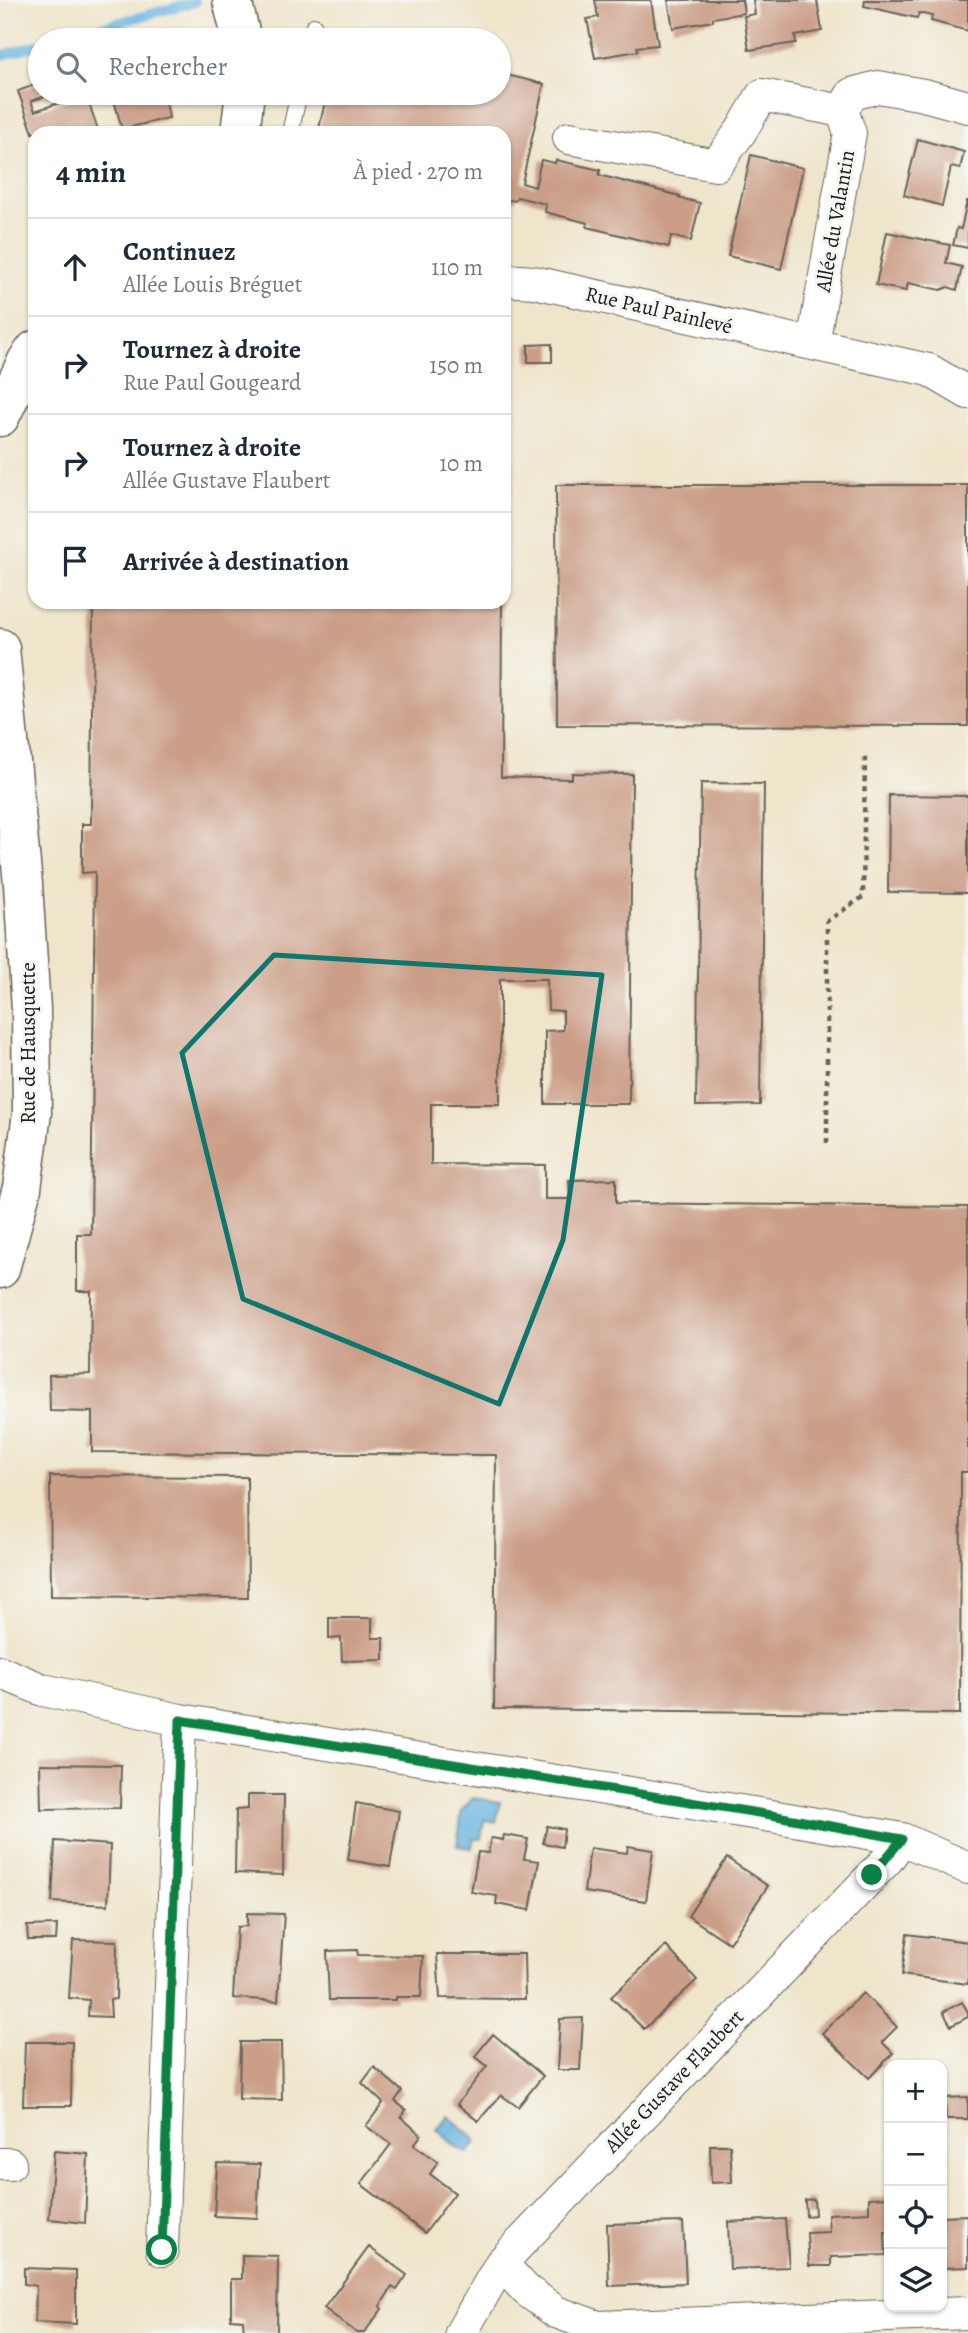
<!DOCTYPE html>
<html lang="fr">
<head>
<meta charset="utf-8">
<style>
	body { margin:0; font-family:Alegreya,serif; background:#f6f6f7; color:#1f2937 }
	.controls { position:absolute; right:21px; bottom:21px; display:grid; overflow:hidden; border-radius:14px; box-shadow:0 2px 5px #0004 }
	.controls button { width:63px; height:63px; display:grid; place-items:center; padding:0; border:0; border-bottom:2px solid #e0e1e3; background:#fff; color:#1f2937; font:35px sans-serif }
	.stop { position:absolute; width:21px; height:21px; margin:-16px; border:5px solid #0b8043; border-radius:50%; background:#fff }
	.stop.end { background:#0b8043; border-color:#fff; box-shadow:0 2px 7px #0008 }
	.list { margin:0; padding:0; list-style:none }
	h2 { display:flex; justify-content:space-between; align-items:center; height:91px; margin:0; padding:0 28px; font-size:30px }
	h2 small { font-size:23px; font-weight:400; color:#747a83 }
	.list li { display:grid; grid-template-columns:46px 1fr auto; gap:21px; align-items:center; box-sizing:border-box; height:98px; padding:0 28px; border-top:2px solid #e0e1e3 }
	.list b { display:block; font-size:26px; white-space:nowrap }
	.list p { margin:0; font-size:23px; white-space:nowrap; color:#747a83 }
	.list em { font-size:23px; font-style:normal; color:#747a83 }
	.icon { flex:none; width:38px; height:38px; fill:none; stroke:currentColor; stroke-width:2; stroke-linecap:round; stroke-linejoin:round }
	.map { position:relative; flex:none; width:968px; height:2333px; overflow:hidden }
	.search { position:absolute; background:#fff; box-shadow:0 2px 5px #0004; left:28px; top:28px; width:483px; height:77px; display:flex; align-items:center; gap:18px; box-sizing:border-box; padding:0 24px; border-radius:38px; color:#747a83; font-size:26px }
	.panel { position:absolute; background:#fff; box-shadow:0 2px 5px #0004; left:28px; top:126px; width:483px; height:483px; border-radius:21px }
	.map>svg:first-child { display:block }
	.water { fill:#67b3e0; stroke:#42687e; stroke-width:2 }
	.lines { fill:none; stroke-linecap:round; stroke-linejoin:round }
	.stream { stroke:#67b3e0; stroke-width:10 }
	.building { fill:#cb9e87 }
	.service-casing { stroke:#666259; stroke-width:18 }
	.minor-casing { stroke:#666259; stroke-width:34 }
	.tertiary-casing { stroke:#666259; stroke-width:41 }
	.path { stroke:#666259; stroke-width:4.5; stroke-dasharray:5 5; stroke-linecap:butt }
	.service { stroke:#fff; stroke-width:16 }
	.minor { stroke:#fff; stroke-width:32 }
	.tertiary { stroke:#fff; stroke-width:38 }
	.route { stroke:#0b8043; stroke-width:9 }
	.marked { fill:none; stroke:#0f766e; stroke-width:5; stroke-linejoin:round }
	.labels { text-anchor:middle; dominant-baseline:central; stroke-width:6; stroke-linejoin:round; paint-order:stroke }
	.street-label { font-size:21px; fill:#1c1c1c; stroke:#f6f6f2 }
</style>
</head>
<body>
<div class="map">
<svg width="968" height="2333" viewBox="0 0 968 2333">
	<rect width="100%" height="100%" fill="#f6f6f2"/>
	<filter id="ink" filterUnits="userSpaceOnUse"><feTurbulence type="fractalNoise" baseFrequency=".0143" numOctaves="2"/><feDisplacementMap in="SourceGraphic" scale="14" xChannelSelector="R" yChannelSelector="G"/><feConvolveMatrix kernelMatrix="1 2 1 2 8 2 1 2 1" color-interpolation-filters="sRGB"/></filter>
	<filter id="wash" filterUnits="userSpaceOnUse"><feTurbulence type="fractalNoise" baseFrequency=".00686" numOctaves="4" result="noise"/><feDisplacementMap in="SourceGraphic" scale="28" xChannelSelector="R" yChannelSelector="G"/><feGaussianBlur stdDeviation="1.57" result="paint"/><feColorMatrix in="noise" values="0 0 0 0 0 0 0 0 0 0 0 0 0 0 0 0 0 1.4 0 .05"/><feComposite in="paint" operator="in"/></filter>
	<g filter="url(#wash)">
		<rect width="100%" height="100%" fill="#efe5cb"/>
		<path class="water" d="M473 1798 500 1802 496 1822 484 1820 481 1839H473L472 1848 457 1846 462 1810Z
			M448 2116 470 2134 476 2141 468 2153 455 2146 437 2129Z"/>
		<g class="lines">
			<path class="stream" d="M53 40 195 2
				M0 56 40 44"/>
		</g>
		<g id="blocks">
			<path class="building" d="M595 0H651L658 45 637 47 638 51 595 58 587 19 598 17Z
				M668 0H742L744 13 713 18V21L673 28Z
				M753 0H817L822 31 795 36 796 43 749 50 744 16 755 14Z
				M865 0H968V31L931 21 932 16 919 13 917 18 864 6Z
				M499 73 544 84 522 183 535 187 541 160 555 163 556 160 600 170 599 175 680 196 679 198 700 203 691 241 671 236 669 247 587 227 588 223 545 212 546 204 517 197 515 201 504 199V133H318L327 93H499Z
				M40 83V93H56L31 101 35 111 86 94 99 133H33L18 91Z
				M112 93H164L169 118 122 129Z
				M918 139 964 152 960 169 951 167 942 206 904 195Z
				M751 155 803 168 781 269 728 256Z
				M967 201H968V248L953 245 957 228 961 229Z
				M887 232 950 245 946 263 962 267 957 290 948 287 941 290 908 283 906 291 876 285Z
				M552 344V362H528V345Z
				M556 485H968V726L557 725Z
				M93 602H502L501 777 572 779V773L632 774 629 1104H545V1031L563 1030V1011L548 1010 547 979H500V1104H431V1164L545 1165V1199H570L569 1180 616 1179V1203L968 1207V1472H961L960 1714 494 1709 496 1455 92 1452V1412L50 1411 49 1375 90 1374 91 1291H77V1234H91L95 872 82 873V824H91Z
				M701 783 764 784 760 1105 696 1106Z
				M889 795 968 796V893L888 892Z
				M50 1476 247 1477 248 1598 51 1596Z
				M329 1618H372V1638H384V1660L342 1661 341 1638 329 1639Z
				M40 1764 121 1765 120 1808 41 1809Z
				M248 1795H284L283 1875 235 1873 236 1810 248 1809Z
				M356 1803 399 1811 390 1867 348 1860Z
				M547 1826 564 1829 562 1847 543 1843Z
				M504 1835 528 1839 524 1859 539 1861 530 1910 496 1904 497 1896 471 1892 478 1852 488 1853 491 1838 503 1840Z
				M55 1841 110 1845 108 1905 52 1902Z
				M628 1846 653 1850 646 1901 584 1892 590 1848 627 1853Z
				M727 1858 768 1886 729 1943 688 1916Z
				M247 1913 284 1914 278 2001 233 1998 237 1927 247 1926Z
				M57 1925 56 1940H28L27 1926Z
				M907 1934 968 1942V1984L902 1975Z
				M73 1940 117 1941 116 1999 110 2000 111 2017 88 2016 89 2000 69 1998Z
				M666 1946 697 1980 644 2029 611 1997Z
				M357 1950 358 1955 423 1956 421 1997H396V2000H329L327 1951Z
				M437 1954H524L525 1999 440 1998Z
				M863 1993 897 2027 882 2042 893 2053 869 2078 822 2033Z
				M962 2002 968 2012V2017L951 2026 943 2012Z
				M583 2018 580 2070H557L560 2019Z
				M493 2034 543 2076 518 2107 501 2095 478 2121 457 2104 487 2066 475 2056Z
				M25 2042H72L71 2106H23Z
				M240 2042H281L282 2100 239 2099Z
				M374 2067 402 2091 395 2101 406 2110 401 2117 421 2135 414 2145 438 2162 430 2174 455 2193 425 2233 361 2184 391 2144 366 2126 383 2103 362 2083Z
				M968 2097V2119H946L945 2098Z
				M710 2145H730L732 2182 711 2183Z
				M54 2151 88 2154 85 2223 49 2219Z
				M217 2163 260 2164 257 2218 214 2216Z
				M889 2197V2232H885L886 2255 831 2257V2266H809L807 2233 829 2232 828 2214 869 2212V2198Z
				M814 2199 815 2215 806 2216 805 2200Z
				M968 2215V2267L942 2268V2216Z
				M785 2219 789 2267 730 2269 728 2222Z
				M683 2222 686 2283 609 2286 607 2224Z
				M369 2247 407 2275 397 2290 392 2287 380 2306 382 2309 364 2333H357L324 2308Z
				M242 2255 278 2256 277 2333H244L243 2320 231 2319V2279H242Z
				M24 2268 76 2270V2324L35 2322 36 2286 24 2284Z"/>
		</g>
	</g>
	<g filter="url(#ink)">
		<use href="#blocks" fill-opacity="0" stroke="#666259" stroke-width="2"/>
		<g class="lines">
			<defs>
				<path id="service" d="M311 40 314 26
					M290 133 299 93"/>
				<path id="minor" d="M569 138 716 165 741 131 762 95 842 111
					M504 280 534 282 929 370 968 393
					M813 344 850 133 842 111 852 94 878 87 924 95 968 107
					M0 1672 43 1690 180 1720 771 1816 902 1839 968 1868
					M0 2164H10
					M162 2250 180 1720
					M501 2263 526 2290 556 2312 598 2327 968 2313
					M461 2333 501 2263 887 1860 902 1839"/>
				<path id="tertiary" d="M232 0 242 40
					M240 133 245 93
					M0 417 27 361 35 350
					M0 648 23 884 31 1009 32 1113 22 1188 0 1269"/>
			</defs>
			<use href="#service" class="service-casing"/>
			<use href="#minor" class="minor-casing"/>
			<use href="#tertiary" class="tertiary-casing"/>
			<path class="path" d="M827 1143V921L863 897 865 756"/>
			<use href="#service" class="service"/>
			<use href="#minor" class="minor"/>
			<use href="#tertiary" class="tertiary"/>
		</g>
	</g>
	<g class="lines" filter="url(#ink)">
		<path class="route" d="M162 2250 180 1720 771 1815 902 1839 872 1875"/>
	</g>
	<path class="marked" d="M274 955 602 975 563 1240 499 1404 243 1299 182 1053Z"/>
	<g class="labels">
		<g class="street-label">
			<text transform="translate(835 221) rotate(-80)">Allée du Valantin</text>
			<text transform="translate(659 310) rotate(13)">Rue Paul Painlevé</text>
			<text transform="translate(28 1043) rotate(-90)">Rue de Hausquette</text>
			<text transform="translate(674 2081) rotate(-46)">Allée Gustave Flaubert</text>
		</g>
	</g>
</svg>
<div class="controls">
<button>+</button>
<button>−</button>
<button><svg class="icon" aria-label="locate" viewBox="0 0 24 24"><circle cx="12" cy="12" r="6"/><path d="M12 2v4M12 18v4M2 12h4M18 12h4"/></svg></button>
<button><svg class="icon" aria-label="layers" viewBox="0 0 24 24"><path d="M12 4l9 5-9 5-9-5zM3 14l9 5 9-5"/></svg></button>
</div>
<div class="stop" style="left:162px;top:2250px"></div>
<div class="stop end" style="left:872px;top:1875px"></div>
<div class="search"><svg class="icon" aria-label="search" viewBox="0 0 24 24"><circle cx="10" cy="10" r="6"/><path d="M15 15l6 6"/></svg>Rechercher</div>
<section class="panel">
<h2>4 min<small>À pied · 270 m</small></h2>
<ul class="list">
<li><svg class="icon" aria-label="ahead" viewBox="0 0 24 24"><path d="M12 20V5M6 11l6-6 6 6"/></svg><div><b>Continuez</b><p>Allée Louis Bréguet</p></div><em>110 m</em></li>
<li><svg class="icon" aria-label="right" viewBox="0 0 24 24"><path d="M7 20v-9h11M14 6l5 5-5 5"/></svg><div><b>Tournez à droite</b><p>Rue Paul Gougeard</p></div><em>150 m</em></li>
<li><svg class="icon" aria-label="right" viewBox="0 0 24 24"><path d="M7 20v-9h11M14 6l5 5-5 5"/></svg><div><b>Tournez à droite</b><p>Allée Gustave Flaubert</p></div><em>10 m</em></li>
<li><svg class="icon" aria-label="arrive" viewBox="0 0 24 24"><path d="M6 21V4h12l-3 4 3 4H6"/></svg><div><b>Arrivée à destination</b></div></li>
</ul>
</section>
</div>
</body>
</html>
